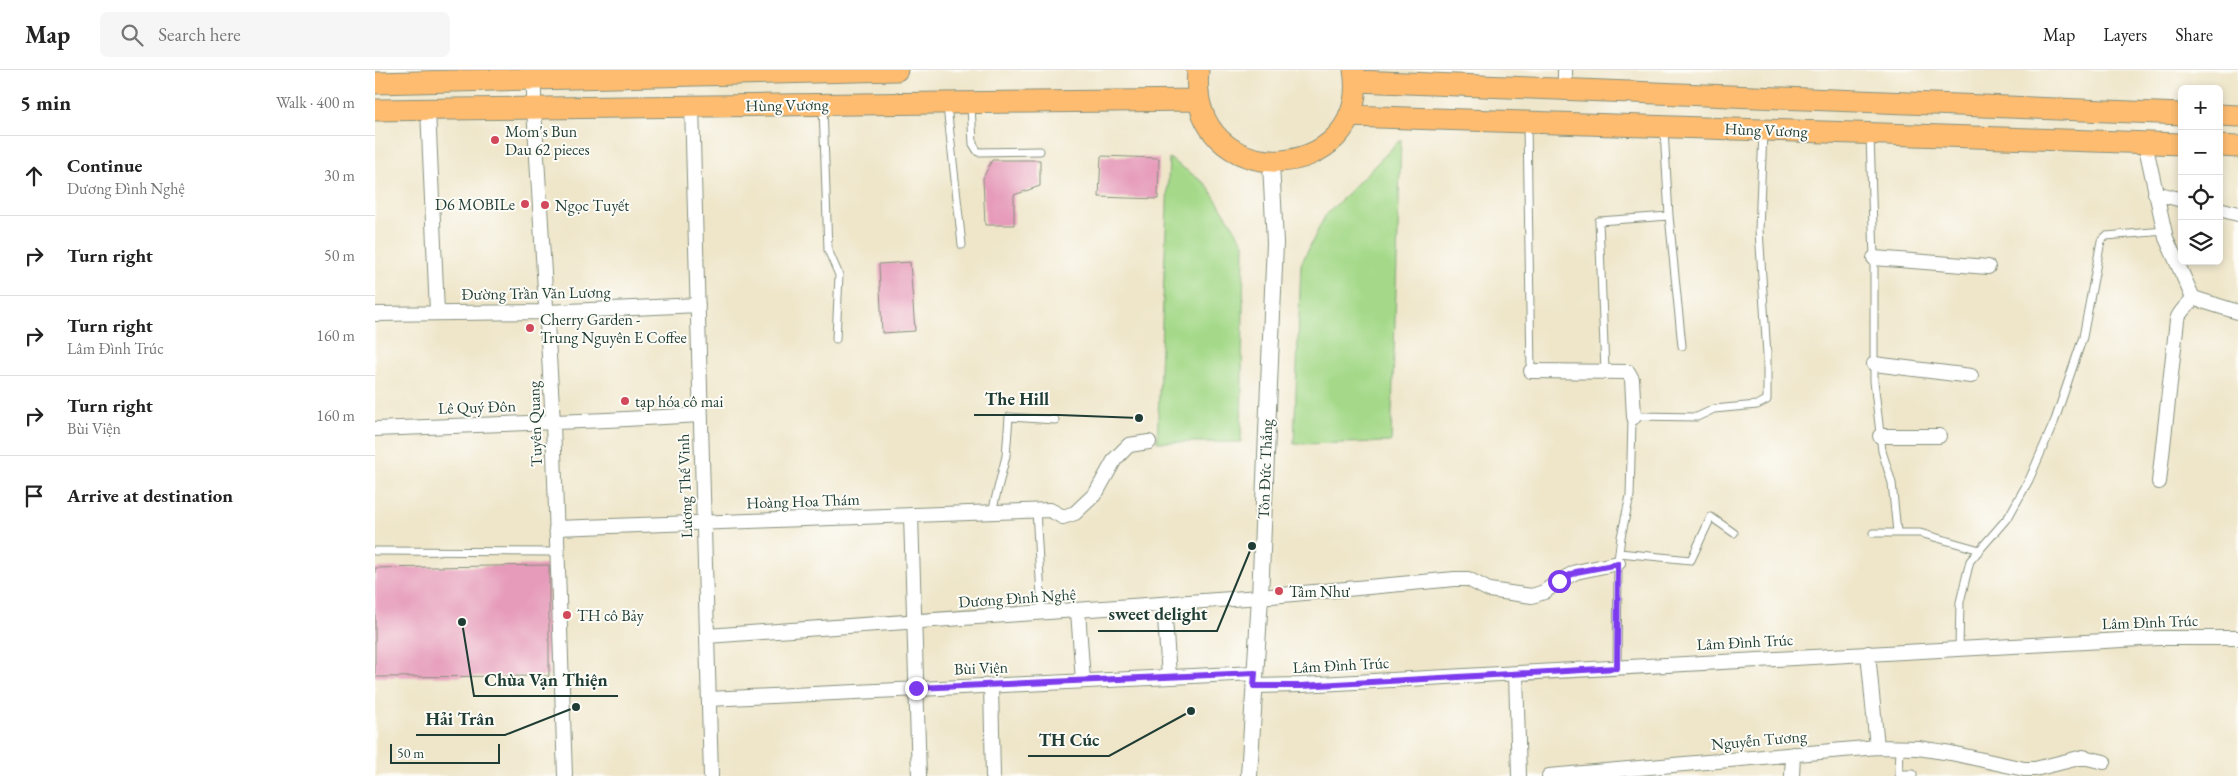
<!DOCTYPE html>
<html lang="en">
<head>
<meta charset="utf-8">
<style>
	body { margin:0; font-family:"EB Garamond",serif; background:#f6f6f6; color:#222 }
	.controls { position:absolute; right:15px; top:15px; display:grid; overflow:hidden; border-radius:8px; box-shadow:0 2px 8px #0003 }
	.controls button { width:45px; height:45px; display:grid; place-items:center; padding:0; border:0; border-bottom:1px solid #e0e0e0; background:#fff; color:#222; font:25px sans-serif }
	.scale { position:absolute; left:15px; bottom:12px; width:110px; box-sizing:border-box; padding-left:5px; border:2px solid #1f3d34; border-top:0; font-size:14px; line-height:18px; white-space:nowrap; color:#1f3d34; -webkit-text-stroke:4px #fdfcf7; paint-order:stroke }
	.stop { position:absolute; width:15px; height:15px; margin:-11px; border:4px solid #7c3aed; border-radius:50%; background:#fff }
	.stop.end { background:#7c3aed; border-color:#fff; box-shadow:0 1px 5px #0008 }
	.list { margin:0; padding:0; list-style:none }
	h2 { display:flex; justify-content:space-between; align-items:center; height:65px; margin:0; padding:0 20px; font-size:21px }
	h2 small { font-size:16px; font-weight:400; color:#767676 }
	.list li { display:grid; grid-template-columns:32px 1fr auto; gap:15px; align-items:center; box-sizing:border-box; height:80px; padding:0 20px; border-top:1px solid #e0e0e0 }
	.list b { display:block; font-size:19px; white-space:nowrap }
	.list p { margin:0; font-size:16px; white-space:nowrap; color:#767676 }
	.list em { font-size:16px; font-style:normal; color:#767676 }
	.icon { flex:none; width:28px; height:28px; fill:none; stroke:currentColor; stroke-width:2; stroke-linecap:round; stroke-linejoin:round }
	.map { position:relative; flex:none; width:1863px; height:706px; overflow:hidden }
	header { display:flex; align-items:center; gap:30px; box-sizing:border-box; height:70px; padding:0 25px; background:#fff; border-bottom:1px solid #e0e0e0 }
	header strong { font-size:24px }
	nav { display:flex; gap:28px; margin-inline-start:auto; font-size:18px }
	.search { width:350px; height:45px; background:#f6f6f6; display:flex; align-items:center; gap:12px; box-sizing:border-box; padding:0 18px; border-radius:8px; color:#767676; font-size:19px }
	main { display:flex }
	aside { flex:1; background:#fff }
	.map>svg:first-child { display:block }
	.green { fill:#a5d989; stroke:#628b5e }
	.building { fill:#e69bba }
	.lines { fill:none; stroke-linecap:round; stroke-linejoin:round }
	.service-casing { stroke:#87927f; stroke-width:9 }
	.minor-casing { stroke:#87927f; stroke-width:16 }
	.tertiary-casing { stroke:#87927f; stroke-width:18 }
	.primary-casing { stroke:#87927f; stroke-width:23 }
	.service { stroke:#fff; stroke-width:7 }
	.minor { stroke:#fff; stroke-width:14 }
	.tertiary { stroke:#fff; stroke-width:16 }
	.primary { stroke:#fdbc70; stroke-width:21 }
	.route { stroke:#7c3aed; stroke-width:6 }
	.poi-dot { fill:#d1495b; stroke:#fdfcf7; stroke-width:2 }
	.labels { text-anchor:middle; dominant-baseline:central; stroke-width:4; stroke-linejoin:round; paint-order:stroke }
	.street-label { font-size:16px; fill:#1f3d34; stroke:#fdfcf7 }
	.poi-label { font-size:16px; fill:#1f3d34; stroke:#fdfcf7; text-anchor:start }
	.leader { fill:none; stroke:#1f3d34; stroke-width:2 }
	.callout-dot { fill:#1f3d34; stroke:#fdfcf7; stroke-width:2 }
	.callout-label { font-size:18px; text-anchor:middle; font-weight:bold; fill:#1f3d34; stroke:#fdfcf7; stroke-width:4; stroke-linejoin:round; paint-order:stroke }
</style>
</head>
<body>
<header>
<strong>Map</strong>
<div class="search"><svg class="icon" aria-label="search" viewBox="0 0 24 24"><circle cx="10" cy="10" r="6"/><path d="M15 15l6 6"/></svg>Search here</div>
<nav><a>Map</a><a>Layers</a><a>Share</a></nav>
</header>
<main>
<aside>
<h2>5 min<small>Walk · 400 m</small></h2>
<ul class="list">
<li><svg class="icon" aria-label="ahead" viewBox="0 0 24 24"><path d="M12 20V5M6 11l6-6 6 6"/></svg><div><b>Continue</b><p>Dương Đình Nghệ</p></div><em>30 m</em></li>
<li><svg class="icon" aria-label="right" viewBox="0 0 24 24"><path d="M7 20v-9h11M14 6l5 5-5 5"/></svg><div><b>Turn right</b></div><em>50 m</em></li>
<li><svg class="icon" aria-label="right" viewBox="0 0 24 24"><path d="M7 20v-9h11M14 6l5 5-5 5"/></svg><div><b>Turn right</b><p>Lâm Đình Trúc</p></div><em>160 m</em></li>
<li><svg class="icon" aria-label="right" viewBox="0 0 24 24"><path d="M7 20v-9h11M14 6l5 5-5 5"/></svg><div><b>Turn right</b><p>Bùi Viện</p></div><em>160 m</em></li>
<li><svg class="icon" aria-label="arrive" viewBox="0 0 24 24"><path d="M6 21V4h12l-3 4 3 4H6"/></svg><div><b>Arrive at destination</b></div></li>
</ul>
</aside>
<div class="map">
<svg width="1863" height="706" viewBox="0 0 1863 706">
	<rect width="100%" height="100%" fill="#fdfcf7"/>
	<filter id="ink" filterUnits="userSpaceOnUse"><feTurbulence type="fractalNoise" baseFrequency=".02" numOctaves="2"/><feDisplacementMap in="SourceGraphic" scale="10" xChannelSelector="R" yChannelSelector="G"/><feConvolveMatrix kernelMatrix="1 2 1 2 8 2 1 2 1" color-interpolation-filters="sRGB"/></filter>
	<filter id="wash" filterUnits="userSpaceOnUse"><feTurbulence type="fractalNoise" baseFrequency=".0096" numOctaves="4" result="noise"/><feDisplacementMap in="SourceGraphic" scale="20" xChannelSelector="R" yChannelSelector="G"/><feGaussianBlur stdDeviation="1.12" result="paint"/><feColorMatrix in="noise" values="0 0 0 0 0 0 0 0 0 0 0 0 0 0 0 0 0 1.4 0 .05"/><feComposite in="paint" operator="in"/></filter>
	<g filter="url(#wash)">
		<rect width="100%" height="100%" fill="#efe6ca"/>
		<path class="green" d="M1026 69 1016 372 919 374 926 194 950 146Z
			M794 88 831 114 869 173 866 372H782Z"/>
		<g id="blocks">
			<path class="building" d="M726 86 784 88 783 129 724 127Z
				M617 90H665V116L639 125V155H610L608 108Z
				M535 192 540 261 507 263 504 194Z
				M174 495V606L0 607V498Z"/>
		</g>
	</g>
	<g filter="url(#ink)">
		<use href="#blocks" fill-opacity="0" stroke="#87927f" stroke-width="1"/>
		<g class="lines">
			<defs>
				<path id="service" d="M572 36 587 175
					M596 36 598 74 603 82 665 81
					M448 37 453 180 464 205 461 269
					M1152 55 1156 301
					M1495 66 1499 188V311L1507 381 1517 413 1522 462
					M1294 146 1307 276
					M1230 301 1224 151 1294 146 1289 60
					M661 440 667 543
					M617 442 631 386 634 347 680 350
					M1498 463H1545L1605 480
					M0 481 182 482
					M1244 483 1316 490 1336 447 1359 463
					M1584 578 1585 532 1595 491 1634 446 1654 410 1680 350 1708 267 1726 171 1731 166 1789 161
					M1242 598 1243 490 1246 467 1255 426 1257 350 1263 346 1322 347 1339 339 1382 335 1392 330V285L1384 160 1388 62
					M1525 678 1524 704H1538V706"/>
				<path id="minor" d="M159 3V38L178 352 190 706
					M1190 19V0
					M317 36 336 706
					M53 39 62 242
					M1770 73 1791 168 1818 228C1813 236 1804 241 1802 250L1784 412
					M1780 123 1807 130
					M1844 139 1863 144
					M1499 188 1613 197
					M1818 228 1863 242
					M0 244 172 242 323 235
					M1499 294 1596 306
					M1156 301 1253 302 1257 309 1259 347
					M0 359 232 350 326 345
					M1505 366H1564
					M536 445 544 706
					M181 458 675 440 688 447 700 443 721 423 740 389 754 375 774 372
					M789 534 794 606
					M703 541 708 611
					M332 566 885 527 1080 509H1093L1114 520 1157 526 1169 522 1184 511 1201 502 1243 493
					M1141 604 1144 706
					M616 616 618 706
					M879 616 926 615 1784 568H1863
					M334 629 880 603
					M1502 677 1543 678 1576 683 1649 699H1660L1708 687 1729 692
					M1174 706 1502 677 1493 583
					M1417 706 1418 684"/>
				<path id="tertiary" d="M874 706 885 527 900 173 896 93"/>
				<path id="primary" d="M823 0C811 127 998 116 979 0
					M981 11 1807 44
					M0 13 522 0
					M0 40 823 30
					M1844 45 1863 46
					M974 46 1807 74
					M1844 76 1863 77"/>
			</defs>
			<use href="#service" class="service-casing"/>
			<use href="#minor" class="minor-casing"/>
			<use href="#tertiary" class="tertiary-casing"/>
			<use href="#primary" class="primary-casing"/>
			<use href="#service" class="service"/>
			<use href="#minor" class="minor"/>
			<use href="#tertiary" class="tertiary"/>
			<use href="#primary" class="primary"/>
		</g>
	</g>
	<g class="lines" filter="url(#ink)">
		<path class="route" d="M541 618 880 603 879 616H926L1242 598 1243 494 1201 502 1184 511"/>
	</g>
	<g class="poi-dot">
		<circle cx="120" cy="70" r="5"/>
		<circle cx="150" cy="134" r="5"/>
		<circle cx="170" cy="135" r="5"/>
		<circle cx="155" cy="258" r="5"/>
		<circle cx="250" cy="331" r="5"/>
		<circle cx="904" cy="521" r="5"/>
		<circle cx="192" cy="545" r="5"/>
	</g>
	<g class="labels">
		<g class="street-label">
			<text transform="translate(412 35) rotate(-1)">Hùng Vương</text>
			<text transform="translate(1391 60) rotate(2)">Hùng Vương</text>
			<text transform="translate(161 223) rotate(-1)">Đường Trần Văn Lương</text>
			<text transform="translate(102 337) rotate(-2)">Lê Quý Đôn</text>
			<text transform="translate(160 354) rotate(-92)">Tuyên Quang</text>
			<text transform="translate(890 399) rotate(-88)">Tôn Đức Thắng</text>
			<text transform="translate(310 416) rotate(-92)">Lương Thế Vinh</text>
			<text transform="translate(428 431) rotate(-2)">Hoàng Hoa Thám</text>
			<text transform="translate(642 528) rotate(-4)">Dương Đình Nghệ</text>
			<text transform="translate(1775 552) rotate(-2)">Lâm Đình Trúc</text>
			<text transform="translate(1370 572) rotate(-3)">Lâm Đình Trúc</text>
			<text transform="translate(966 595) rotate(-3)">Lâm Đình Trúc</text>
			<text transform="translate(606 598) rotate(-2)">Bùi Viện</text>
			<text transform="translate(1384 670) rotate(-5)">Nguyễn Tương</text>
		</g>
		<g class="poi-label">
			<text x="130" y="61">Mom's Bun<tspan x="130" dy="18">Dau 62 pieces</tspan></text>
			<text x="140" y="134" text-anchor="end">D6 MOBILe</text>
			<text x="180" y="135">Ngọc Tuyết</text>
			<text x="165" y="249">Cherry Garden -<tspan x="165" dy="18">Trung Nguyên E Coffee</tspan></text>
			<text x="260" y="331">tạp hóa cô mai</text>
			<text x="914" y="521">Tâm Như</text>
			<text x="202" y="545">TH cô Bảy</text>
		</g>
	</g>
	<path class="leader" d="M764 348L684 345H599M877 476L842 561H723M87 552L99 626H243M201 637L130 665H41M816 641L734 686H653"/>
	<g class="callout-dot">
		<circle cx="764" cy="348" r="5"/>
		<circle cx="877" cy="476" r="5"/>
		<circle cx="87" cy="552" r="5"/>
		<circle cx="201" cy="637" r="5"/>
		<circle cx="816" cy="641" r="5"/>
	</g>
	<g class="callout-label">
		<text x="642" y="335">The Hill</text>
		<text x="783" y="550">sweet delight</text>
		<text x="171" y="616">Chùa Vạn Thiện</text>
		<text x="85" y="655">Hải Trân</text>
		<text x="694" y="676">TH Cúc</text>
	</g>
</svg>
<div class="controls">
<button>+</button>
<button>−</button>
<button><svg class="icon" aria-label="locate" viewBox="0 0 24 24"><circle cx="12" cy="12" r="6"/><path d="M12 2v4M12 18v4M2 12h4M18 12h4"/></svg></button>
<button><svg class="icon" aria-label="layers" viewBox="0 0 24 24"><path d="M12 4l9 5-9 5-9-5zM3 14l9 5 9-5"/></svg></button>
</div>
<div class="scale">50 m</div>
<div class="stop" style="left:1184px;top:511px"></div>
<div class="stop end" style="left:541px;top:618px"></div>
</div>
</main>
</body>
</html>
